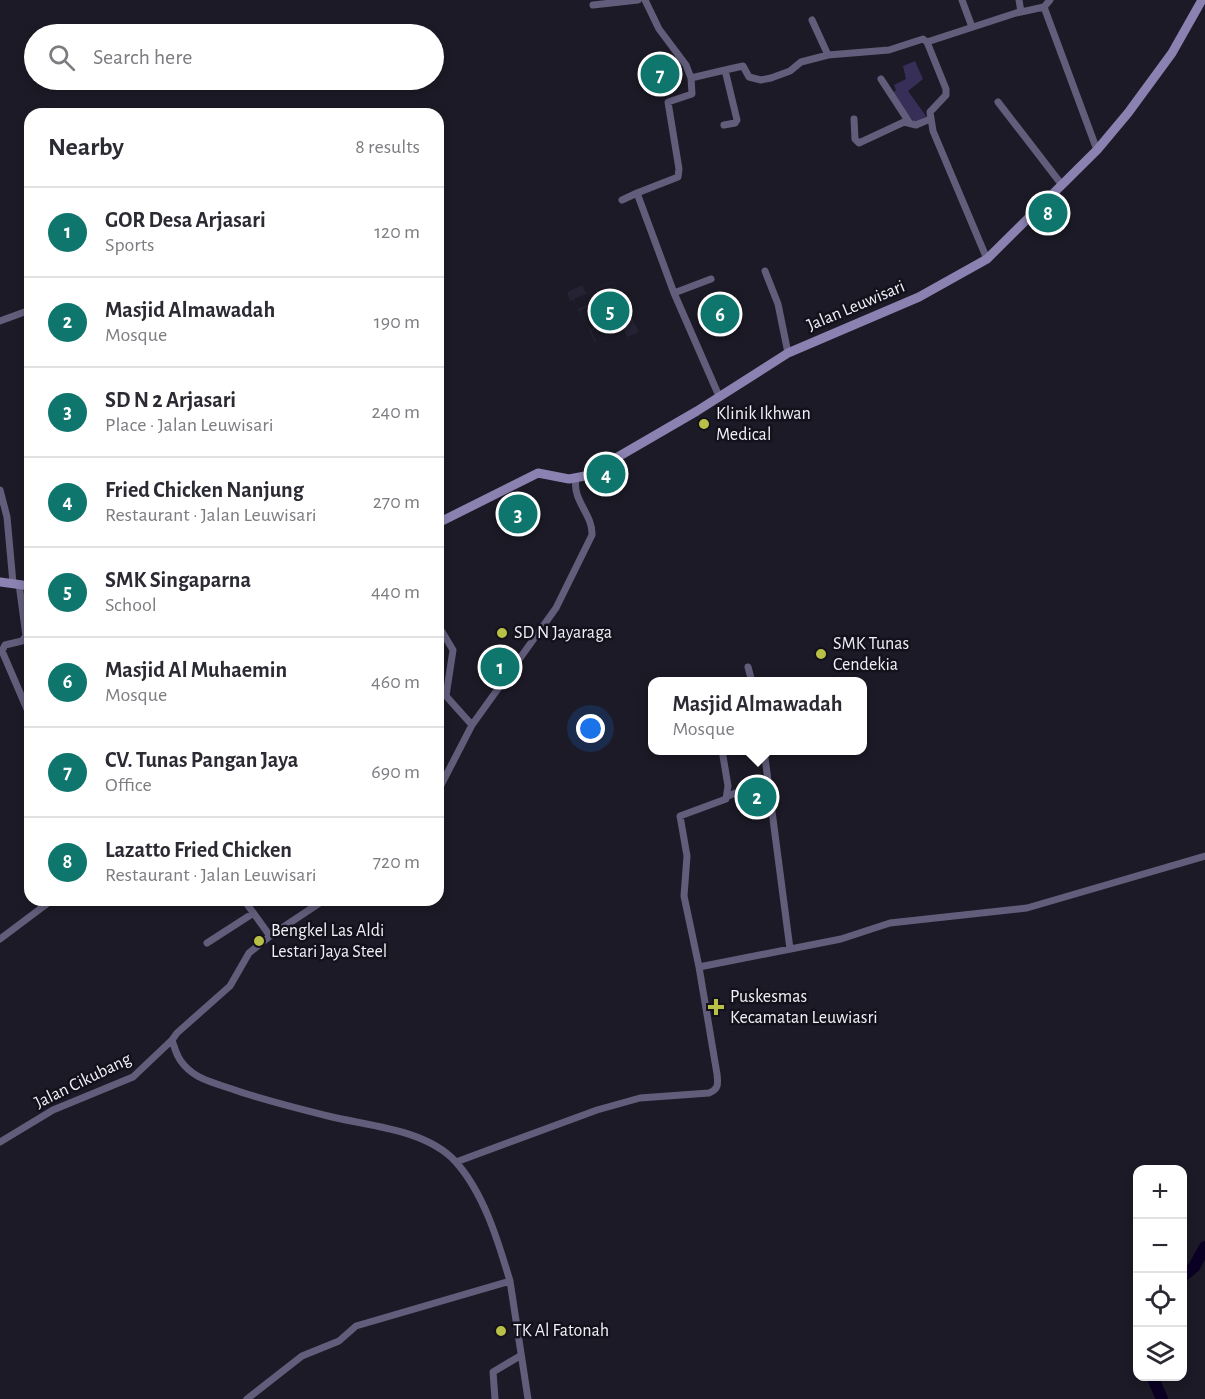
<!DOCTYPE html>
<html lang="en">
<head>
<meta charset="utf-8">
<style>
	body { margin:0; font-family:"Alegreya Sans",sans-serif; background:#f7f7f7; color:#2b2b33 }
	.controls { position:absolute; right:18px; bottom:18px; display:grid; overflow:hidden; border-radius:12px; box-shadow:0 3px 9px #0003 }
	.controls button { width:54px; height:54px; display:grid; place-items:center; padding:0; border:0; border-bottom:2px solid #e1e1e2; background:#fff; color:#2b2b33; font:30px sans-serif }
	.you { position:absolute; left:591px; top:729px; width:21px; height:21px; margin:-15px; border:4px solid #fff; border-radius:50%; background:#1a73e8; box-shadow:0 0 0 9px #1a73e833 }
	.badge { display:grid; place-items:center; width:39px; height:39px; border-radius:50%; background:#0f766e; color:#fff; font-size:20px; font-weight:700 }
	.pin { position:absolute; translate:-50% -50%; border:3px solid #fff; box-shadow:0 2px 6px #0006 }
	.popup { position:absolute; left:648px; top:677px; width:219px; height:78px; box-sizing:border-box; display:grid; place-content:center; border-radius:12px; background:#fff; filter:drop-shadow(0 2px 4px #0005); font-size:20px; white-space:nowrap; color:#7c7c81 }
	.popup b { font-size:22px; color:#2b2b33 }
	.popup::after { content:''; position:absolute; left:50%; top:100%; margin-left:-12px; border:12px solid transparent; border-top-color:#fff }
	.list { margin:0; padding:0; list-style:none }
	h2 { display:flex; justify-content:space-between; align-items:center; height:78px; margin:0; padding:0 24px; font-size:26px }
	h2 small { font-size:20px; font-weight:400; color:#7c7c81 }
	.list li { display:grid; grid-template-columns:39px 1fr auto; gap:18px; align-items:center; box-sizing:border-box; height:90px; padding:0 24px; border-top:2px solid #e1e1e2 }
	.list b { display:block; font-size:22px; white-space:nowrap }
	.list p { margin:0; font-size:20px; white-space:nowrap; color:#7c7c81 }
	.list em { font-size:20px; font-style:normal; color:#7c7c81 }
	.icon { flex:none; width:33px; height:33px; fill:none; stroke:currentColor; stroke-width:2; stroke-linecap:round; stroke-linejoin:round }
	.map { position:relative; flex:none; width:1205px; height:1399px; overflow:hidden }
	.search { position:absolute; background:#fff; box-shadow:0 3px 9px #0003; left:24px; top:24px; width:420px; height:66px; display:flex; align-items:center; gap:15px; box-sizing:border-box; padding:0 21px; border-radius:33px; color:#7c7c81; font-size:22px }
	.panel { position:absolute; background:#fff; box-shadow:0 3px 9px #0003; left:24px; top:108px; width:420px; height:798px; border-radius:18px }
	.map>svg:first-child { display:block }
	.built { fill:#252233; fill-rule:evenodd }
	.green { fill:#382f58 }
	.lines { fill:none; stroke-linecap:round; stroke-linejoin:round }
	.river { stroke:#0a0023; stroke-width:12 }
	.minor { stroke:#625d7b; stroke-width:7 }
	.secondary { stroke:#8b82b2; stroke-width:9 }
	.poi-dot { fill:#b9c046; stroke:#13111c; stroke-width:2 }
	.labels { text-anchor:middle; dominant-baseline:central; stroke-width:5; stroke-linejoin:round; paint-order:stroke }
	.street-label { font-size:18px; fill:#f1f0f8; stroke:#13111c }
	.poi-label { font-size:18px; fill:#f1f0f8; stroke:#13111c; text-anchor:start }
</style>
</head>
<body>
<div class="map">
<svg width="1205" height="1399" viewBox="0 0 1205 1399">
	<rect width="100%" height="100%" fill="#1c1a26"/>
	<path class="built" d="M613 281 639 332 619 341 615 334 595 342 573 300 570 301 567 292 582 285 586 293ZM613 282 617 292 578 309 574 299ZM590 306 599 326 589 330 580 311ZM619 319 627 337 619 341 615 333 596 341 591 331Z"/>
	<path class="green" d="M915 61 923 79 908 91 926 116 915 123 892 94 896 90 894 85 906 79 903 66Z"/>
	<g class="lines">
		<path class="river" d="M1182 1277 1194 1267 1205 1247
			M1152 1376 1162 1399"/>
		<path class="minor" d="M645 0 659 29 686 65 691 78
			M962 0 972 27
			M1019 0 1021 12
			M593 5 638 0
			M1044 7 1097 150
			M812 20 828 55
			M725 70 743 66 749 77 761 80 771 78 790 71 801 62 828 55 889 50 923 39 927 42
			M881 79 909 122
			M998 102 1062 185
			M854 119 855 139 859 143 904 122 916 125 930 119
			M622 200 637 193
			M987 259 933 131 930 112 946 95V89L927 42 1016 13 1044 7 1050 0
			M765 271 778 304 788 353
			M674 293 711 279
			M0 321 30 310
			M719 396 674 293 637 193 678 177 679 169 668 102 692 94 691 78 725 70 737 120 735 123 724 125
			M0 490 7 517 13 583
			M19 584 26 636 22 641 5 645 2 651 30 716
			M438 625 453 650 446 696 472 725
			M748 667 752 682
			M25 704 30 683
			M722 750 728 786 726 799 680 816 687 856 684 896 699 967 841 939 890 923 1027 908 1205 856
			M764 750 790 949
			M438 791 472 725 556 608 592 535C593 514 572 501 576 479
			M728 796 768 780
			M244 900 270 936
			M324 900 270 936 249 953 230 986 177 1033 172 1040C175 1049 177 1058 184 1065 196 1079 214 1083 232 1089 263 1100 296 1108 328 1116 368 1126 425 1129 455 1161 484 1193 498 1241 510 1281L528 1399
			M0 939 52 900
			M207 943 252 914
			M0 1142 53 1110 133 1077 172 1040
			M456 1162 597 1110 640 1098 709 1093C719 1089 718 1084 717 1074L699 967
			M247 1399 302 1356 339 1341 356 1326 510 1281
			M495 1399 493 1372 520 1356"/>
		<path class="secondary" d="M438 523 538 473 569 479 585 476 697 411 788 353 919 297 987 259 1097 150 1128 113 1172 53 1202 0
			M0 582 30 586"/>
	</g>
	<g class="poi-dot">
		<circle cx="704" cy="424" r="6"/>
		<circle cx="502" cy="633" r="6"/>
		<circle cx="821" cy="654" r="6"/>
		<circle cx="259" cy="941" r="6"/>
		<path d="M713 998h6v6h6v6h-6v6h-6v-6h-6v-6h6z"/>
		<circle cx="501" cy="1331" r="6"/>
	</g>
	<g class="labels">
		<g class="street-label">
			<text transform="translate(856 306) rotate(-23)">Jalan Leuwisari</text>
			<text transform="translate(83 1081) rotate(-26)">Jalan Cikubang</text>
		</g>
		<g class="poi-label">
			<text x="716" y="414">Klinik Ikhwan<tspan x="716" dy="21">Medical</tspan></text>
			<text x="514" y="633">SD N Jayaraga</text>
			<text x="833" y="644">SMK Tunas<tspan x="833" dy="21">Cendekia</tspan></text>
			<text x="271" y="931">Bengkel Las Aldi<tspan x="271" dy="21">Lestari Jaya Steel</tspan></text>
			<text x="730" y="997">Puskesmas<tspan x="730" dy="21">Kecamatan Leuwiasri</tspan></text>
			<text x="513" y="1331">TK Al Fatonah</text>
		</g>
	</g>
</svg>
<div class="controls">
<button>+</button>
<button>−</button>
<button><svg class="icon" aria-label="locate" viewBox="0 0 24 24"><circle cx="12" cy="12" r="6"/><path d="M12 2v4M12 18v4M2 12h4M18 12h4"/></svg></button>
<button><svg class="icon" aria-label="layers" viewBox="0 0 24 24"><path d="M12 4l9 5-9 5-9-5zM3 14l9 5 9-5"/></svg></button>
</div>
<div class="you"></div>
<div class="pin badge" style="left:500px;top:667px">1</div>
<div class="pin badge" style="left:757px;top:797px">2</div>
<div class="popup"><b>Masjid Almawadah</b>Mosque</div>
<div class="pin badge" style="left:518px;top:514px">3</div>
<div class="pin badge" style="left:606px;top:474px">4</div>
<div class="pin badge" style="left:610px;top:311px">5</div>
<div class="pin badge" style="left:720px;top:314px">6</div>
<div class="pin badge" style="left:660px;top:74px">7</div>
<div class="pin badge" style="left:1048px;top:213px">8</div>
<div class="search"><svg class="icon" aria-label="search" viewBox="0 0 24 24"><circle cx="10" cy="10" r="6"/><path d="M15 15l6 6"/></svg>Search here</div>
<section class="panel">
<h2>Nearby<small>8 results</small></h2>
<ul class="list">
<li><span class="badge">1</span><div><b>GOR Desa Arjasari</b><p>Sports</p></div><em>120 m</em></li>
<li><span class="badge">2</span><div><b>Masjid Almawadah</b><p>Mosque</p></div><em>190 m</em></li>
<li><span class="badge">3</span><div><b>SD N 2 Arjasari</b><p>Place · Jalan Leuwisari</p></div><em>240 m</em></li>
<li><span class="badge">4</span><div><b>Fried Chicken Nanjung</b><p>Restaurant · Jalan Leuwisari</p></div><em>270 m</em></li>
<li><span class="badge">5</span><div><b>SMK Singaparna</b><p>School</p></div><em>440 m</em></li>
<li><span class="badge">6</span><div><b>Masjid Al Muhaemin</b><p>Mosque</p></div><em>460 m</em></li>
<li><span class="badge">7</span><div><b>CV. Tunas Pangan Jaya</b><p>Office</p></div><em>690 m</em></li>
<li><span class="badge">8</span><div><b>Lazatto Fried Chicken</b><p>Restaurant · Jalan Leuwisari</p></div><em>720 m</em></li>
</ul>
</section>
</div>
</body>
</html>
